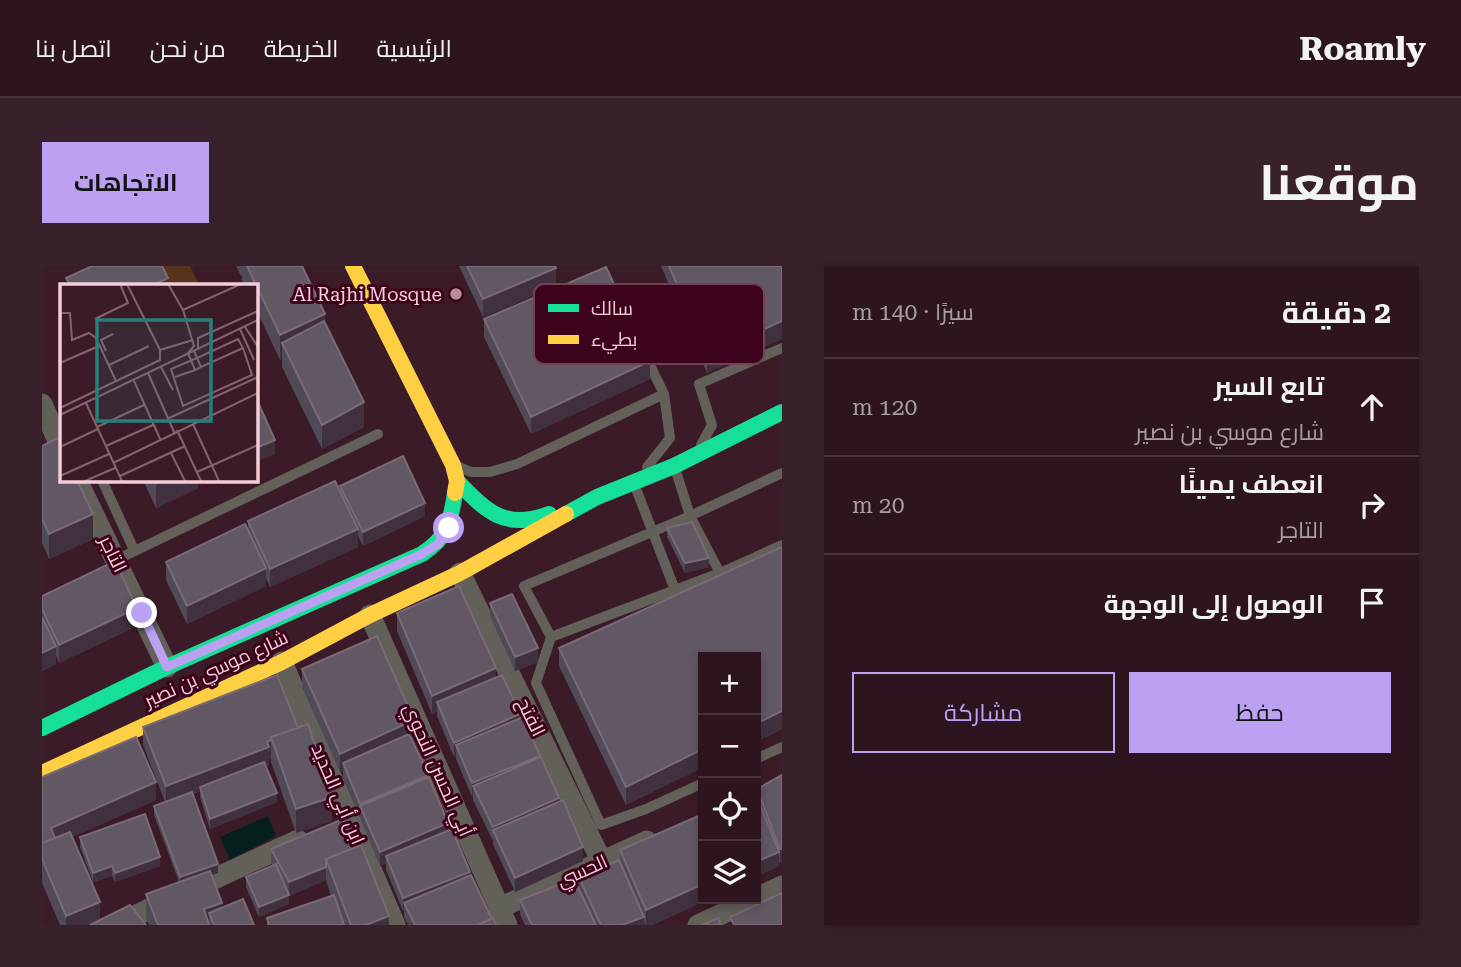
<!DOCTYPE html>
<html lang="ar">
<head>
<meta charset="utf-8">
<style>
	body { margin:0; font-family:"Roboto Serif",Cairo,serif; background:#39212c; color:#f1f3f6; direction:rtl }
	.controls { position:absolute; right:21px; bottom:21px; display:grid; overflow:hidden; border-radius:0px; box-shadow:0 4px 10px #0003 }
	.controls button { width:63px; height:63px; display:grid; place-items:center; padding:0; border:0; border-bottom:2px solid #48333d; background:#2d141f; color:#f1f3f6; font:35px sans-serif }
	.stop { position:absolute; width:21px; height:21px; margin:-16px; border:5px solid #bca0f2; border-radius:50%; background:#fff }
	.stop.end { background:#bca0f2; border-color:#fff; box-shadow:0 2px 7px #0008 }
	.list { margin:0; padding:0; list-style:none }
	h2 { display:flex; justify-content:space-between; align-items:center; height:91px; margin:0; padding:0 28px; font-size:30px }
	h2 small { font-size:23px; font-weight:400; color:#a79ea4 }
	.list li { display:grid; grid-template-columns:46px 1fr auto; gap:21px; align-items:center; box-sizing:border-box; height:98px; padding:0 28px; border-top:2px solid #48333d }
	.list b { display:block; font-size:26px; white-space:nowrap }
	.list p { margin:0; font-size:23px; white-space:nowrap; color:#a79ea4 }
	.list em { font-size:23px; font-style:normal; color:#a79ea4 }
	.actions { display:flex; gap:14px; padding:21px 28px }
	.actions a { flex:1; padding:16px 0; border:2px solid #bca0f2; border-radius:0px; text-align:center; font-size:24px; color:#bca0f2 }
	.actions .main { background:#bca0f2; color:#111 }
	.icon { flex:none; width:38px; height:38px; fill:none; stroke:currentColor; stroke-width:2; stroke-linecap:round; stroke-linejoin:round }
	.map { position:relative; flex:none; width:740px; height:659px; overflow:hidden; direction:ltr; border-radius:0px }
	header { display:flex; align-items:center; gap:42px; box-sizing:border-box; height:98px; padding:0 35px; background:#2d141f; border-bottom:2px solid #48333d }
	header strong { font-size:33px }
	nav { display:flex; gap:38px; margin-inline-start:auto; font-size:24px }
	.intro { display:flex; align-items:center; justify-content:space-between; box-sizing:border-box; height:168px; padding:0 42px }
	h1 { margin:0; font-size:49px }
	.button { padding:18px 32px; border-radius:0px; background:#bca0f2; color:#111; font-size:24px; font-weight:700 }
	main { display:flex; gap:42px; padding:0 42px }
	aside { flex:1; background:#2d141f; border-radius:0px; box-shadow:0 4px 10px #0003 }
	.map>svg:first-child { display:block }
	.green { fill:#563319 }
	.water { fill:#05201c }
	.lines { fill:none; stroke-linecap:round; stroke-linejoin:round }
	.lane { stroke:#626059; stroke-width:10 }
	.street { stroke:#626059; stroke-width:21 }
	.fast { stroke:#16e098; stroke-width:16 }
	.slow { stroke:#ffcf43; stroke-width:16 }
	.wall { fill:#504a56 }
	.shaded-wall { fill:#41313e }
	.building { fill:#625864; stroke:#796a76; stroke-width:2 }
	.route { stroke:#bca0f2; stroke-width:9 }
	.poi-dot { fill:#b48f9a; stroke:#3d031c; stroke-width:2.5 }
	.labels { text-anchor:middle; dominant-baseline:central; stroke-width:6; stroke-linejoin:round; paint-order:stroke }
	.poi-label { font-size:19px; fill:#f4cdd7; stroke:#3d031c; text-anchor:end }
	.street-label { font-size:19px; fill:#f4cdd7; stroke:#3d031c }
	.inset-road { fill:none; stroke:#86626f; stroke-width:2 }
	.view { fill:#267f78; fill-opacity:0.15; stroke:#267f78; stroke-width:3.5 }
	.inset-edge { fill:none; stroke:#f4cdd7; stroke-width:3.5 }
	.key { fill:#3d031c; stroke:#744054; stroke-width:2 }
	.key-label { font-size:19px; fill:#f4cdd7 }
</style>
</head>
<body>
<header>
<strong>Roamly</strong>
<nav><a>الرئيسية</a><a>الخريطة</a><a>من نحن</a><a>اتصل بنا</a></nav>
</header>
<div class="intro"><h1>موقعنا</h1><a class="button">الاتجاهات</a></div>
<main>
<aside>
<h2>2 دقيقة<small>سيرًا · 140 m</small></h2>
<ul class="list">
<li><svg class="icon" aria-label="ahead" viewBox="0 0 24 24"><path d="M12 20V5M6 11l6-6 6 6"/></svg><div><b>تابع السير</b><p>شارع موسي بن نصير</p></div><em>120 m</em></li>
<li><svg class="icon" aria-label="right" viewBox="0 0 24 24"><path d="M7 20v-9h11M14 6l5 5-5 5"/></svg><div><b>انعطف يمينًا</b><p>التاجر</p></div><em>20 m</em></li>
<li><svg class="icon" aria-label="arrive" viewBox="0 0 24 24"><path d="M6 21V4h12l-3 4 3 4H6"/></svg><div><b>الوصول إلى الوجهة</b></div></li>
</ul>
<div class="actions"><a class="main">حفظ</a><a>مشاركة</a></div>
</aside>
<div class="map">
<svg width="740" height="659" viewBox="0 0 740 659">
	<rect width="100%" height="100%" fill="#3c1b29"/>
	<path class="green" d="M122 0H148L156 16 153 19H122L118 10Z"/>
	<path class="water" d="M226 550 234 570 188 594 178 571Z"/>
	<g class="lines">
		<path class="lane" d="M602 87 622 128 628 172 605 201
			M659 179 670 159 657 118 740 82
			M415 200 429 206H448L475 198 622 128
			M633 202 648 250 482 320 509 371 494 417 559 559 604 543 661 517
			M740 207 648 250 678 307 740 279
			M60 214 92 284
			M593 220 633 324 678 307
			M74 294 336 168
			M509 371 633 324
			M714 493 740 481"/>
		<path class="street" d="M0 138 19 182
			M35 214 125 401
			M418 307 560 596
			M328 349 465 659
			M240 396 353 659
			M714 632 740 620
			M457 642 605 575
			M73 659 256 574
			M656 659 712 633"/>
		<path class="fast" d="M415 215C444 245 463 265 507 248
			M524 248 555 231 632 200 740 146
			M0 462 125 401 380 288C407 270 408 257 413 227"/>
		<path class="slow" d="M311 0 411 199 415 215 413 227
			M0 507 240 396 328 349 418 307 524 248"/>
	</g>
	<path class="wall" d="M194 0H260L283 56 322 161 280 183 240 101V93L238 94 214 43V19H202L200 14V10H199Z
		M417 0H513L514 20 441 51Z
		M619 0H740L665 107Z
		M442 53 608 113 489 168 442 71Z
		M0 180 51 273 7 293 0 277Z
		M101 214H156V222L114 242Z
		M298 220 383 250 321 280 316 270V281L228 321 224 312V320L145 358 124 314V296L206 265V255L298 226Z
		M625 262 667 301 643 307 625 271Z
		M740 281V463L714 476V391H661V501L584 539 517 400V382Z
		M0 330 95 360 17 397 14 389V398L0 405Z
		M448 337 496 396 473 405 448 350Z
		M355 347 454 411 478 453 498 492 517 535 541 595 473 626 451 578V575L431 534V531H430L414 493V490L412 491 395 450V445L390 448 355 365Z
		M260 403 372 472 369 473 387 511 406 564 454 659H366L362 651V645H361L344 604V597L338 600 301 511V505L298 506 260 421Z
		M235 409 290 555 254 567 229 496V492L227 493V499L224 500 235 536 168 563 158 531V525L151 528 176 607 170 609 180 642 212 659H107L104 653V628L137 616 112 549V540L123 536 101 479V461Z
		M740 509V597H738L737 595V600L714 610 715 523Z
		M0 511 114 534 30 571 58 654 104 659H18L0 617Z
		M301 553 347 659H225V652L289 630 284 614 247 630V629V638L217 651 204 621V611L231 600 229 597V583Z
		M38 571 118 600 73 616 70 610 51 616 38 581Z
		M578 584 611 659H603L602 656V659H483L478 648V634L537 623V612L578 597Z"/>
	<path class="shaded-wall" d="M514 2V20L441 51V33Z
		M126 12V19H111Z
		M283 48V73L240 77V93L238 94V69Z
		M740 55V73L665 107V89Z
		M608 95V113L489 168V151Z
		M322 136V161L280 183V159Z
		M233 174V188L214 196V182Z
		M122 214H156V222L114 242V217Z
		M383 237V250L321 280V266Z
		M51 248V273L7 293V268Z
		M316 263V281L228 321V303Z
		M667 292V301L643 307V297Z
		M224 302V320L145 358V340Z
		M95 342V360L17 397V379Z
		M14 380V398L0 405V387Z
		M496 382V396L473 405V391Z
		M454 402V420L395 436V445L390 448V430Z
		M740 445V463L714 476V458Z
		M478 448V462L414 479V490L412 491V477Z
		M372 454V472L304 503 301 497V505L298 506V488Z
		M229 474V492L227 493V499L159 525 158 521V525L124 538V520Z
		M661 483V501L584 539V521Z
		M498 490V504L431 520V531H430V517Z
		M387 509V523L318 540V538Z
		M114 516V534L14 578 9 562Z
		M235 527V536L168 563V553Z
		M290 531V555L254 567V543Z
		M517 532V546L451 564V575V561Z
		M406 557V571L344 590V597L338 600V586Z
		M541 581V595L473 626V612Z
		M738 583H740V597H738Z
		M737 586V600L714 610V596Z
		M118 591V600L73 616V607Z
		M176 598V607L138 620V611Z
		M70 600V610L51 616V607Z
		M284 601V614L247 630V616Z
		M428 606V620L362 637V645H361V632Z
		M661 618V633H668L611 659H604V644Z
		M247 629V638L217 651V641Z
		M58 636V659H24V650Z
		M180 637V659L167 647V659L162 643Z
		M347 650V659H324Z
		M602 651V659H580Z"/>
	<path class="building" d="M50 0H120L126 12 111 19H28L24 12Z
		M205 0H260L283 48 238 69Z
		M425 0H513L514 2 441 33Z
		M627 0H740V55L665 89Z
		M564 1 608 95 489 151 442 53Z
		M282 55 322 136 280 159 240 77Z
		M214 132 233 174 214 182Z
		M16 172 19 180V214H35L51 248 7 268 0 253V180Z
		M361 190 383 237 321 266 298 220Z
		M113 214H122L114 217Z
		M293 215 316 263 228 303 206 255Z
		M650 256 667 292 643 297 625 262Z
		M203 258 224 302 145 340 124 296Z
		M740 281V445L714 458V391H661V483L584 521 517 382Z
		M73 295 95 342 17 379 0 343V330Z
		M417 320 454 402 390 430 355 347Z
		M470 328 496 382 473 391 448 337Z
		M0 351 14 380 0 387Z
		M335 370 372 454 298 488 260 403Z
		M235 409 256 462 229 471V474L225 476 227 481 124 520 101 461Z
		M460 409 478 448 412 477 395 436Z
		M481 451 498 490 430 517 414 479Z
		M266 458 290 531 254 543 229 471Z
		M367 468 387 509 318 538 301 497Z
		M94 471 114 516 9 562 13 572 0 577V511Z
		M499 491 517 532 451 561 431 520Z
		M222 496 235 527 168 553 158 521Z
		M740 509V583H738L715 523Z
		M387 511 406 557 338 586 318 540Z
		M150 526 176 598 138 611 112 540Z
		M714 528 737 586 714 596Z
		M521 534 541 581 473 612 451 564Z
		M103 548 118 591 73 607 70 600 51 607 38 571Z
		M661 548V618L604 644 578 584Z
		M301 553 314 581 284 593V601L247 616 229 583Z
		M410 563 428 606 361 632 344 590Z
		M28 566 58 636 24 650 0 593V577Z
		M319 579 347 650 324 659H309L284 593Z
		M577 594 602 651 580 659H559L537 612Z
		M234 598 247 629 217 641 204 611Z
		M168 605 180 637 162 643 167 659H116L104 628Z
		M429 609 450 653 435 659H373L362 637Z
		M532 613 554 659H490L478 634Z
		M740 627V659H692L688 651Z
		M292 629 302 659H227L225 652Z
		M201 633 212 659H172L167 647Z
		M88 639 104 659H48Z
		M451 652 454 659H435Z
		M676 652 679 659H660Z"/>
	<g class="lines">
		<path class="route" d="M100 347 125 401 380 288 396 278 407 262"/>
	</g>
	<circle class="poi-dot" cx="414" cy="28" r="7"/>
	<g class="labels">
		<g class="poi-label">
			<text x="400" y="28">Al Rajhi Mosque</text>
		</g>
		<g class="street-label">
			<text transform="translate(71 288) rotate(64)">التاجر</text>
			<text transform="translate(174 403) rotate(-25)">شارع موسي بن نصير</text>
			<text transform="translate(489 451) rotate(64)">الفتح</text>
			<text transform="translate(396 504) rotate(66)">أبي الحسن النحوي</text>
			<text transform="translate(296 528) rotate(67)">ابن أبي الحديد</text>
			<text transform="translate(540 605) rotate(-24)">الحسي</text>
		</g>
	</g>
	<g transform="translate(18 18)">
		<rect width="198" height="198" fill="#3c1b29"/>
		<path class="inset-road" d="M108 0 123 26 181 0M123 26 134 62 128 69 135 86 141 83M0 29H10L12 56 29 49 36 54 56 97M35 35 68 19 60 0M185 43 198 63M180 45 194 76M178 55 183 64 141 83 137 74ZM138 65V54L198 27M100 66 133 56M46 67 41 56 53 50M134 67 137 74 111 85 123 122 192 91 183 64M0 79 39 62M49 81 89 62M101 83 113 106M88 89 115 150M115 93 135 86M74 97 101 157M26 119 62 197M0 124 100 76V66L67 0M0 131 198 36M107 135 198 93M133 140 159 197M37 143 84 121M117 146 141 197M46 162 93 141M0 163 38 145M111 169 125 197M53 179 198 109M137 188 198 161M0 192 49 170M60 192 125 162M25 197 55 184"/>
		<path class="view" d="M37 36H151V137H37Z"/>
		<rect width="198" height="198" class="inset-edge"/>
	</g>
	<rect x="492" y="18" width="230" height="80" rx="10" class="key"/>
	<rect x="506" y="38" width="31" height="8" fill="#16e098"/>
	<rect x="506" y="69" width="31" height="9" fill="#ffcf43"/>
	<g class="key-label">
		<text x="549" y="49">سالك</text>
		<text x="549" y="80">بطيء</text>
	</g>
</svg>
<div class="controls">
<button>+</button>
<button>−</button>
<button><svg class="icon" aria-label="locate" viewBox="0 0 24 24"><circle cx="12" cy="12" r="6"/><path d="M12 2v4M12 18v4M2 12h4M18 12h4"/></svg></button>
<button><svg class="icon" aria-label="layers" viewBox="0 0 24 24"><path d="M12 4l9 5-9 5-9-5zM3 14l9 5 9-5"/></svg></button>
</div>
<div class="stop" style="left:407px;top:262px"></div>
<div class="stop end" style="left:100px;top:347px"></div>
</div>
</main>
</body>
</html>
